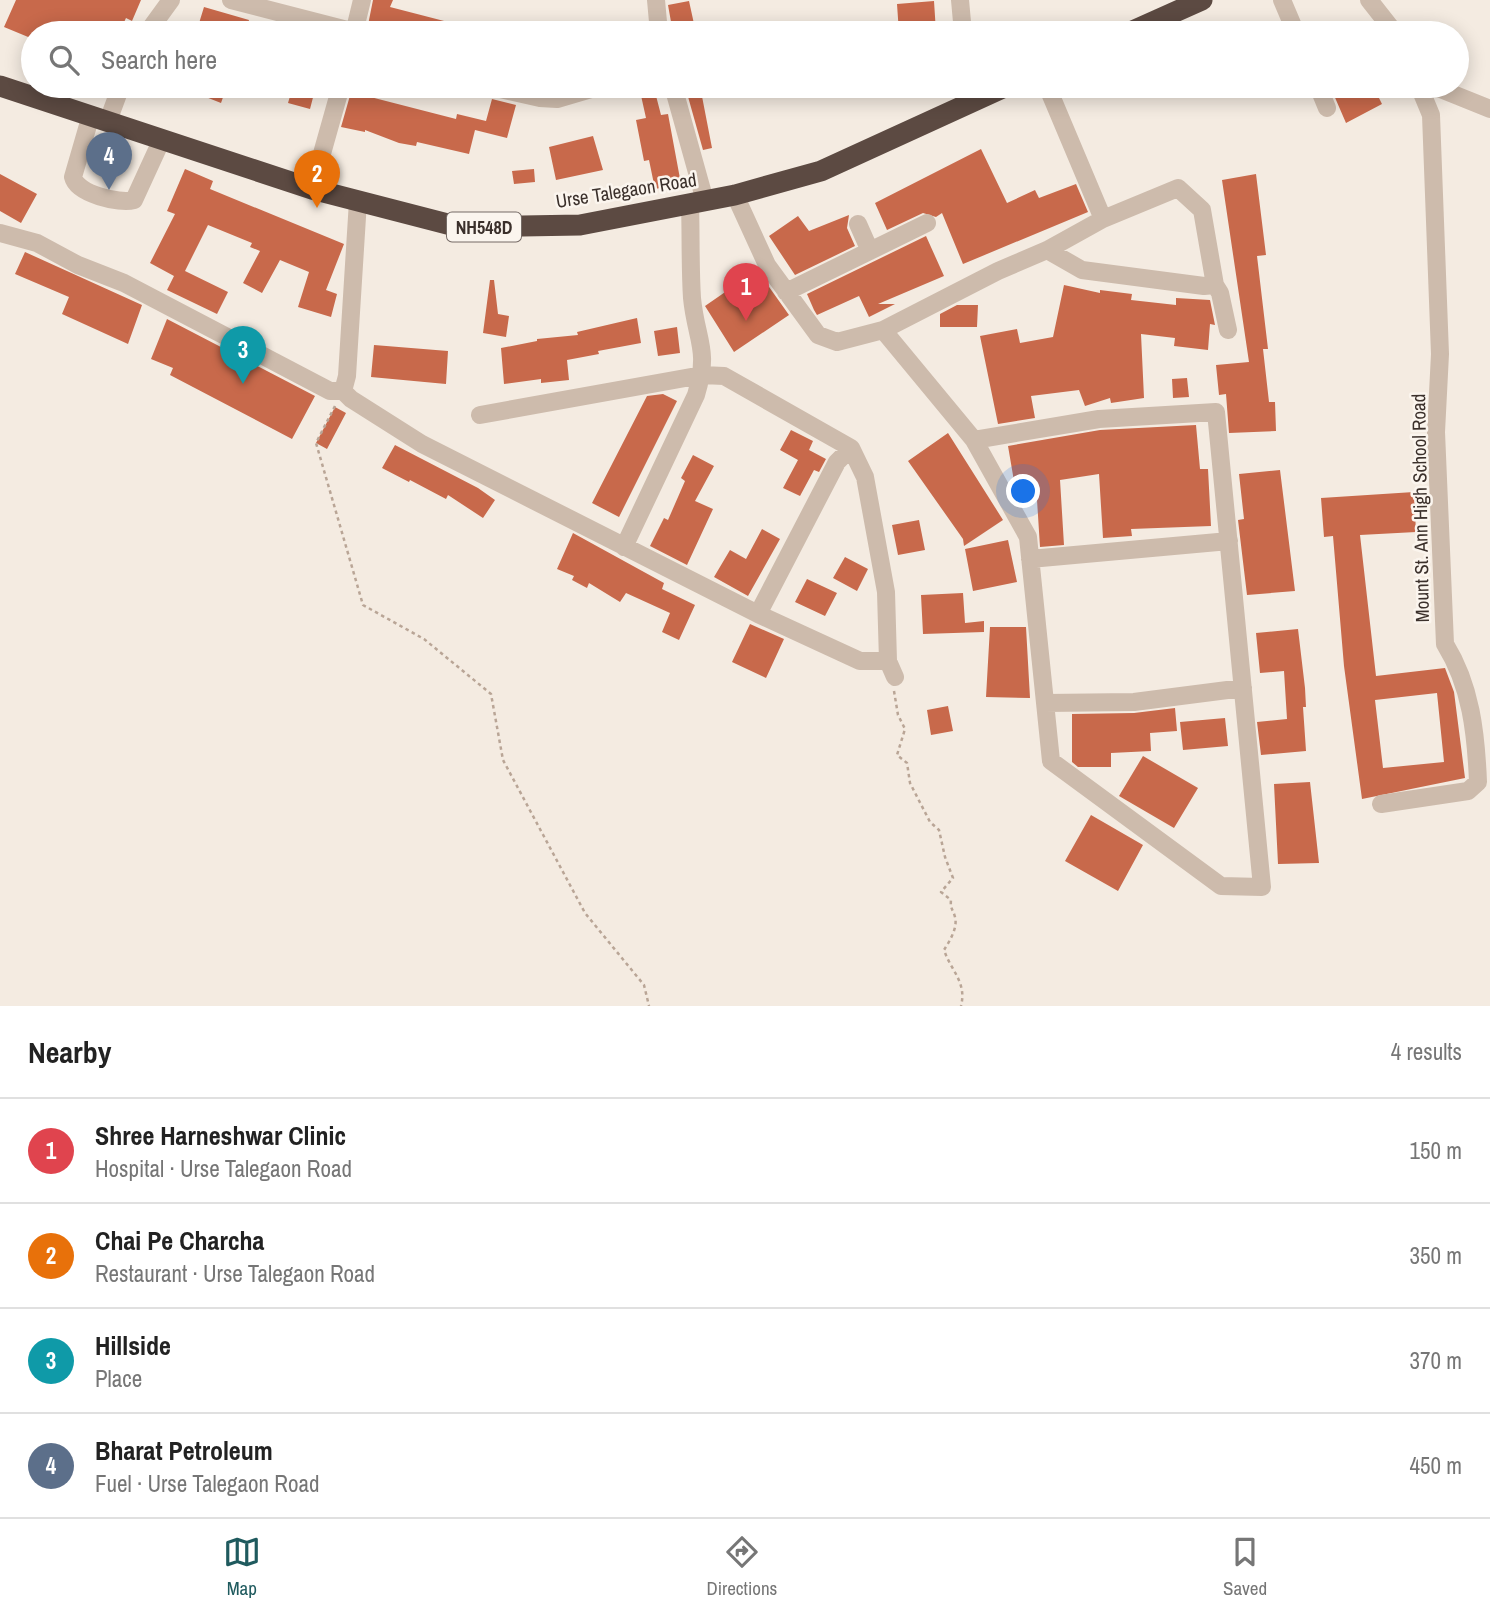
<!DOCTYPE html>
<html lang="en">
<head>
<meta charset="utf-8">
<style>
	body { margin:0; font-family:"Archivo Narrow",sans-serif; background:#f2f2f2; color:#222 }
	.you { position:absolute; left:1024px; top:492px; width:24px; height:24px; margin:-18px; border:5px solid #fff; border-radius:50%; background:#1a73e8; box-shadow:0 0 0 10px #1a73e833 }
	.badge { display:grid; place-items:center; width:46px; height:46px; border-radius:50%; background:#1f5a5e; color:#fff; font-size:23px; font-weight:700 }
	.pin { position:absolute; translate:-50% -58px; filter:drop-shadow(0 2px 4px #0008) }
	.pin::after { content:''; position:absolute; top:37px; width:24px; height:21px; background:inherit; clip-path:polygon(0 0,100% 0,50% 100%) }
	.list { margin:0; padding:0; list-style:none }
	h2 { display:flex; justify-content:space-between; align-items:center; height:91px; margin:0; padding:0 28px; font-size:30px }
	h2 small { font-size:23px; font-weight:400; color:#767676 }
	.list li { display:grid; grid-template-columns:46px 1fr auto; gap:21px; align-items:center; box-sizing:border-box; height:105px; padding:0 28px; border-top:2px solid #e0e0e0 }
	.list b { display:block; font-size:26px; white-space:nowrap }
	.list p { margin:0; font-size:23px; white-space:nowrap; color:#767676 }
	.list em { font-size:23px; font-style:normal; color:#767676 }
	.icon { flex:none; width:38px; height:38px; fill:none; stroke:currentColor; stroke-width:2; stroke-linecap:round; stroke-linejoin:round }
	.map { position:relative; flex:none; width:1490px; height:1006px; overflow:hidden }
	.search { position:absolute; background:#fff; box-shadow:0 4px 18px #0003; left:21px; right:21px; top:21px; height:77px; display:flex; align-items:center; gap:18px; box-sizing:border-box; padding:0 24px; border-radius:38px; color:#767676; font-size:26px }
	.sheet { height:511px; background:#fff }
	nav { display:flex; justify-content:space-around; align-items:center; box-sizing:border-box; height:98px; border-top:2px solid #e0e0e0; background:#fff; font-size:19px; color:#767676 }
	nav a { display:grid; justify-items:center; gap:4px }
	nav .on { color:#1f5a5e }
	.map>svg:first-child { display:block }
	.building { fill:#c8694b; fill-rule:evenodd }
	.lines { fill:none; stroke-linecap:round; stroke-linejoin:round }
	.path { stroke:#b9a596; stroke-width:2.5; stroke-dasharray:3.5 3.5; stroke-linecap:butt }
	.minor { stroke:#cdbbac; stroke-width:18 }
	.highway { stroke:#5c4a42; stroke-width:21 }
	.labels { text-anchor:middle; dominant-baseline:central; stroke-width:5; stroke-linejoin:round; paint-order:stroke }
	.shield { fill:#fbf5ee; stroke:#756b66; stroke-width:2 }
	.shield-label { font-size:18px; font-weight:bold; fill:#3b302b }
	.street-label { font-size:19px; fill:#3b302b; stroke:#fbf5ee }
</style>
</head>
<body>
<div class="map">
<svg width="1490" height="1006" viewBox="0 0 1490 1006">
	<rect width="100%" height="100%" fill="#f4ebe1"/>
	<path class="building" d="M16 0H141L132 21 126 18 119 33H33V39L4 27Z
		M373 0H393L390 7 475 29V33H397L368 25Z
		M689 1 696 33H673L668 5Z
		M934 1 936 32 899 33 897 4Z
		M204 7 249 20 248 24 270 33H196Z
		M178 86H227L221 103Z
		M293 86H316L310 109 288 103Z
		M685 86H700L712 148 703 150Z
		M1330 86H1373L1382 104 1346 123Z
		M654 88 661 115 668 114 681 184 655 189 649 160 644 161 636 120 646 118 640 91Z
		M351 92 456 119 457 114 486 121 492 99 516 105 507 138 475 130 469 154 417 142 416 146 399 143 365 130V132L341 127Z
		M593 136 603 170 556 180 549 147Z
		M981 149 1007 203 1035 190 1039 198 1076 184 1088 212 963 264 942 213 936 217 923 213 887 230 875 203Z
		M185 169 213 181 210 189 344 244 326 290 337 294 331 317 298 307 309 272 280 260 262 293 243 283 260 251 250 247 252 243 208 225 185 271 228 292 217 314 167 290 174 276 150 263 175 214 167 211Z
		M534 169 535 182 514 184 512 171Z
		M0 174 37 194 21 223 0 211Z
		M1256 174 1266 255 1257 256 1268 349H1263L1269 402H1275L1276 431 1229 433 1226 394 1219 395 1216 365 1249 362 1222 180Z
		M849 215 847 228 855 246 795 275 769 236 798 216 809 231Z
		M926 236 944 276 878 304H895L869 317 859 296 817 315 814 310 807 294Z
		M25 252 142 305 128 344 62 314 69 297 15 274Z
		M757 270 789 315 734 352 705 306Z
		M490 280H494L498 314 509 316 506 337 483 333Z
		M1064 285 1100 293V290L1132 294 1131 300 1176 305V298L1210 300 1215 325 1210 324 1208 350 1174 346 1175 338 1141 334 1144 398 1111 403 1110 398 1085 406 1079 390 1031 396 1035 418 998 424 980 336 1017 329 1020 343 1053 337Z
		M957 305H978L977 327H940V314Z
		M637 318 641 343 598 351 599 354 567 360 569 380 541 383V379L504 384 501 348 537 341V339L578 335 577 332Z
		M167 319 315 396 292 439 170 375 173 368 151 359Z
		M677 327 680 353 658 356 654 331Z
		M374 345 448 351 446 384 371 377Z
		M1187 378 1189 397 1173 398 1172 379Z
		M663 394 677 401 619 517 592 503 647 396Z
		M335 407 346 413 327 449 316 443Z
		M1196 425 1200 469H1208L1211 526 1131 529 1132 536 1103 538 1099 474 1060 480 1064 545 1040 547 1036 484 1015 487 1008 446 1100 430Z
		M791 430 813 441 809 450 826 459 819 472 814 470 800 496 783 488 798 460 780 450Z
		M948 433 1003 520 964 546 963 539 908 461Z
		M395 445 478 488 495 500 483 518 448 495 446 499 410 480 409 482 382 468Z
		M693 455 714 466 695 501 713 509 687 565 650 546 664 518 668 520 685 481 681 478Z
		M1280 470 1295 591 1247 595 1238 520 1244 519 1239 474Z
		M1414 492 1416 532 1360 535 1376 676 1445 668 1454 692 1465 778 1362 799 1344 666 1333 536 1324 537 1321 498ZM1437 693 1444 762 1383 768 1375 700Z
		M919 520 925 550 898 555 892 525Z
		M762 529 780 539 748 596 714 577 730 550 746 559Z
		M573 533 664 583 662 589 695 605 679 640 662 632 670 613 626 593 620 602 589 583 587 588 572 580 574 576 557 569Z
		M1008 540 1017 582 973 591 965 549Z
		M845 557 868 569 857 591 833 578Z
		M807 579 837 593 825 616 795 602Z
		M963 593 965 623 984 621V632L923 634 921 595Z
		M750 624 784 639 766 678 732 662Z
		M990 627H1026L1030 698 986 697Z
		M1298 629 1305 688 1306 707H1303L1306 751 1261 755 1257 722 1287 719 1284 671 1260 673 1256 633Z
		M948 706 953 731 931 735 927 710Z
		M1175 708 1177 731 1150 733 1151 751 1111 753V767H1078L1072 762V714L1134 713Z
		M1225 718 1228 746 1183 750 1180 722Z
		M1143 756 1198 788 1174 828 1119 796Z
		M1310 782 1319 863 1278 864 1274 784Z
		M1091 815 1143 845 1118 891 1065 861Z"/>
	<g class="lines">
		<path class="path" d="M335 406 316 443 363 605 424 639 491 694 503 760 585 913 644 985 649 1006
			M894 691 898 715 905 729 897 755 907 763 910 783 930 822 939 830 945 857 953 878 941 892 951 900C950 909 953 909 955 917 958 928 949 942 944 950 951 971 967 982 961 1006"/>
		<path class="minor" d="M231 0 355 32
			M656 0 659 33
			M960 0 963 33
			M1282 0 1296 33
			M1369 0 1395 33
			M147 33 171 0
			M354 33 362 0
			M487 86 540 98 557 99 601 86
			M673 86 705 201
			M1047 86 1103 219
			M1318 86 1327 108
			M1433 86 1490 109
			M91 115 73 177C77 194 119 204 134 200L162 139
			M108 121 121 86
			M312 189 341 86
			M735 195 767 265 818 335 837 342 883 330 998 271 1047 250 1103 219 1178 188 1202 210 1215 285 1220 293 1228 330
			M858 224 870 251
			M0 233 37 243 78 265 124 283 330 391H343L351 399 422 444 758 614 860 661H888
			M1047 250 1082 270 1204 286 1215 285
			M786 292 927 223
			M883 330 974 440 1028 537 1051 761 1221 886 1262 887 1216 412 1099 419 974 440
			M343 391 347 376 358 201
			M480 415 702 375 724 376 851 448 865 477 886 592 888 661 895 677
			M624 547 696 395C710 349 696 340 692 298 690 266 691 235 690 204
			M1030 559 1229 541
			M758 614 837 462 851 448
			M1045 703 1134 702 1243 688
			M1381 804 1468 791 1478 782C1476 733 1471 686 1445 644L1436 432 1440 354 1431 115 1419 86"/>
		<path class="highway" d="M1128 33 1202 0
			M0 86 312 189 459 227 580 225 735 195 821 171 1007 86"/>
	</g>
	<g class="labels">
		<rect class="shield" x="447" y="212.5" width="74" height="29" rx="5"/>
		<g class="shield-label">
			<text x="484" y="227">NH548D</text>
		</g>
		<g class="street-label">
			<text transform="translate(626 190) rotate(-9)">Urse Talegaon Road</text>
			<text transform="translate(1420 508) rotate(-91)">Mount St. Ann High School Road</text>
		</g>
	</g>
</svg>
<div class="you"></div>
<div class="pin badge" style="left:746px;top:321px;background:#e0444e">1</div>
<div class="pin badge" style="left:317px;top:208px;background:#e8710a">2</div>
<div class="pin badge" style="left:243px;top:384px;background:#0f9aa8">3</div>
<div class="pin badge" style="left:109px;top:190px;background:#5c6f8a">4</div>
<div class="search"><svg class="icon" aria-label="search" viewBox="0 0 24 24"><circle cx="10" cy="10" r="6"/><path d="M15 15l6 6"/></svg>Search here</div>
</div>
<section class="sheet">
<h2>Nearby<small>4 results</small></h2>
<ul class="list">
<li><span class="badge" style="background:#e0444e">1</span><div><b>Shree Harneshwar Clinic</b><p>Hospital · Urse Talegaon Road</p></div><em>150 m</em></li>
<li><span class="badge" style="background:#e8710a">2</span><div><b>Chai Pe Charcha</b><p>Restaurant · Urse Talegaon Road</p></div><em>350 m</em></li>
<li><span class="badge" style="background:#0f9aa8">3</span><div><b>Hillside</b><p>Place</p></div><em>370 m</em></li>
<li><span class="badge" style="background:#5c6f8a">4</span><div><b>Bharat Petroleum</b><p>Fuel · Urse Talegaon Road</p></div><em>450 m</em></li>
</ul>
</section>
<nav>
<a class="on"><svg class="icon" aria-label="map" viewBox="0 0 24 24"><path d="M3 6l6-2 6 2 6-2v14l-6 2-6-2-6 2zM9 4v14M15 6v14"/></svg>Map</a>
<a><svg class="icon" aria-label="directions" viewBox="0 0 24 24"><path d="M12 3l9 9-9 9-9-9zM9 14v-3h6M13 9l2 2-2 2"/></svg>Directions</a>
<a><svg class="icon" aria-label="saved" viewBox="0 0 24 24"><path d="M7 4h10v16l-5-4-5 4z"/></svg>Saved</a>
</nav>
</body>
</html>
